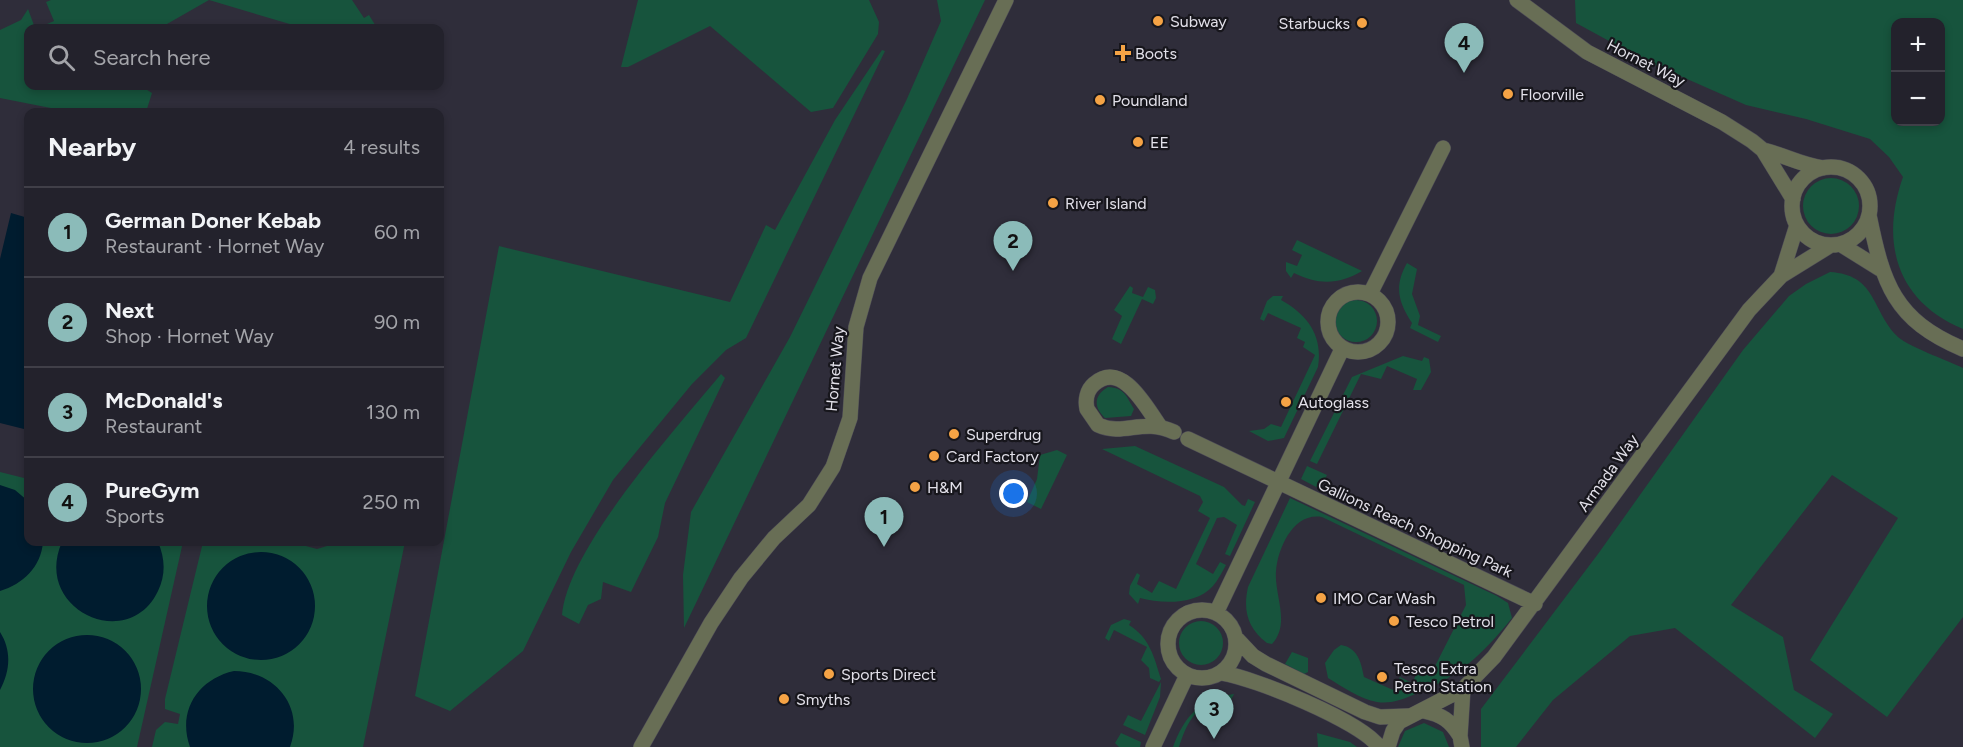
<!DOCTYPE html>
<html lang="en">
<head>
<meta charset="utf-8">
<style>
	body { margin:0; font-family:Figtree,sans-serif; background:#2f2f38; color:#f1f3f6 }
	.controls { position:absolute; right:18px; top:18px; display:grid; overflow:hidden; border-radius:12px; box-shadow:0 3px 9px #0003 }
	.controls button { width:54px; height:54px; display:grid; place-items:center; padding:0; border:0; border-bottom:2px solid #403f48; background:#23222c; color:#f1f3f6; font:30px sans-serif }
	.you { position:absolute; left:1014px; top:494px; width:21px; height:21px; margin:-15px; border:4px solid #fff; border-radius:50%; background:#1a73e8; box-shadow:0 0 0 9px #1a73e833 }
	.badge { display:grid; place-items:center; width:39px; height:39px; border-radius:50%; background:#8bbbb9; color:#111; font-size:20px; font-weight:700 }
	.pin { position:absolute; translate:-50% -50px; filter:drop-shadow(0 2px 3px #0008) }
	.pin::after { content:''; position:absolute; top:32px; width:21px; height:18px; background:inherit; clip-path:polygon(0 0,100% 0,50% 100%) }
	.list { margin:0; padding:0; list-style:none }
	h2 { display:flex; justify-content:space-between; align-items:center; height:78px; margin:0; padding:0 24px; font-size:26px }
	h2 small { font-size:20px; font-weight:400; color:#a3a4a9 }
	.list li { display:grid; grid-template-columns:39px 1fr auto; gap:18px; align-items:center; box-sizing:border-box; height:90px; padding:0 24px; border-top:2px solid #403f48 }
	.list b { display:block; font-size:22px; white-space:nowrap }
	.list p { margin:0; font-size:20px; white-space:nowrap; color:#a3a4a9 }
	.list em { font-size:20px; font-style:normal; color:#a3a4a9 }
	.icon { flex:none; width:33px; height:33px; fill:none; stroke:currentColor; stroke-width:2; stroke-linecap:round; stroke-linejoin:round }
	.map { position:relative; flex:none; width:1963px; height:747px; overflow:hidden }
	.search { position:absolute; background:#23222c; box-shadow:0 3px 9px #0003; left:24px; top:24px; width:420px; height:66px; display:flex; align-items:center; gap:15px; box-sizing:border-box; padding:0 21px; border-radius:12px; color:#a3a4a9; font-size:22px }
	.panel { position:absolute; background:#23222c; box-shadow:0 3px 9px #0003; left:24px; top:108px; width:420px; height:438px; border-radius:12px }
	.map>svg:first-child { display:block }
	.green { fill:#17543d; fill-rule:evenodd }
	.water { fill:#001c2f }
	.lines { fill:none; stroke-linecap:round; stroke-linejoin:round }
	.minor-casing { stroke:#4c4a56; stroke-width:16 }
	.minor { stroke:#686e55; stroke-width:15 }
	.poi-dot { fill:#f5a345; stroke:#17161c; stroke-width:2 }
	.labels { text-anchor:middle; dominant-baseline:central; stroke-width:4.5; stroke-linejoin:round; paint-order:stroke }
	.poi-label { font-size:16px; fill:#e2e0e9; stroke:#17161c; text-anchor:start }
	.street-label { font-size:16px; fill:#e2e0e9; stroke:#17161c }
</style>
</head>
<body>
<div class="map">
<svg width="1963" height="747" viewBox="0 0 1963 747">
	<rect width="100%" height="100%" fill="#2f2d3a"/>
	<path class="green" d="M51 0H352L364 18 369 15 377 28H295L293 25 209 0 160 28H38L54 21 46 2Z
		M638 0H869L879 22 878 34 833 108 811 112 710 26 628 67H621Z
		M937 0H985L684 628 683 575 691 512 790 337 906 101 941 21Z
		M1575 0H1963V329C1896 301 1880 242 1903 177L1889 157 1870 139 1806 119 1746 105 1644 60 1576 23ZM1896 22H1940V122H1896Z
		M28 9 35 28H28V86H141L152 93 146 112H71L0 98V30L21 20Z
		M882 50 885 51 746 338 726 350 692 384 613 480 571 552 523 651 450 711 415 696 499 246 730 302 766 225 775 230 835 120Z
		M1803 206a28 28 0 1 1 56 0a28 28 0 1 1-56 0Z
		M1297 240 1362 271C1339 285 1318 285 1294 273L1291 278 1286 271V262L1297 266 1302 255 1292 250Z
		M1407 263 1417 269 1412 294 1420 316 1418 325 1441 336 1438 342 1410 328 1412 323C1398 302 1394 286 1407 263Z
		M1830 272C1876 275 1871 308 1896 335 1904 345 1949 361 1963 368V617L1887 717 1810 660 1898 518 1832 475 1731 605 1783 637 1794 690 1833 714 1815 738 1675 628 1630 636 1553 700 1516 747H1481V709L1598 554 1743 350 1789 296 1806 284Z
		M1130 286 1133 288 1132 293 1143 297 1148 287 1155 290 1156 298 1153 304 1142 299 1121 344 1112 339 1122 316 1114 310Z
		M1273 296H1283L1281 300C1308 315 1323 336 1318 367L1284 438 1268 441 1249 431 1264 429 1271 424 1281 427 1315 355 1303 347 1305 342 1297 338 1301 328 1268 313 1264 321 1260 319 1267 301Z
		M1335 321a21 21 0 1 1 42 0a21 21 0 1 1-42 0Z
		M1403 356 1422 361 1424 357 1429 359 1431 372 1421 390H1413L1417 379 1387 366 1381 379 1361 374 1317 464 1310 461 1352 377Z
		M721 374 725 378 665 503 658 537 631 592 603 582 601 599 588 605 579 624 562 615C568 547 676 429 721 374Z
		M1108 387C1125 388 1126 396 1134 409L1131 416 1105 418C1093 407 1094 395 1108 387Z
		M1135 446 1224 487 1242 505 1245 506 1248 499 1255 502 1230 556 1225 554 1237 525 1224 517 1217 518 1196 564 1213 574 1220 562 1226 565C1222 572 1218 580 1213 586 1196 605 1162 604 1140 598L1138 604 1129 594 1130 586 1137 573 1140 575 1137 584 1152 593 1159 581 1176 589 1210 518 1198 511 1203 502 1200 496 1102 449Z
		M1057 450 1067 455 1041 509 1027 502 1037 479 1040 455Z
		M1307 466 1327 475 1320 489 1301 479Z
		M0 472 28 479V542H183L137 747H0Z
		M1290 498 1497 596 1508 603 1512 618C1481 656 1459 677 1413 695 1401 700 1390 704 1377 702 1360 699 1343 687 1328 678L1325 663 1334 650 1341 645C1358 648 1361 662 1364 677L1393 690 1400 677 1412 683 1418 671 1430 676 1466 605 1464 585 1322 517C1294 512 1278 547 1276 571 1274 595 1291 623 1272 644L1267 643C1247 628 1243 610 1248 587Z
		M203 542H272L285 546 291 542 317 549 340 542H405L363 747H152L156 730 165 722 178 724 180 714 165 709V699Z
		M1124 619 1131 621 1129 625C1150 638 1154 657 1161 679L1159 682 1150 678 1149 668 1141 660 1147 647 1114 630 1109 641 1105 638 1111 625Z
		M1179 643a22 22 0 1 1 44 0a22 22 0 1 1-44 0Z
		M1292 652 1308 658V672L1304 674 1285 664Z
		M1161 682 1160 697 1145 735 1123 725 1128 715 1141 721Z
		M1234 694 1228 706C1198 698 1187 722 1179 747H1173C1184 717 1200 698 1234 694Z
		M1424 723 1443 732 1449 747H1398L1405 731Z
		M1121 733 1141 742 1140 747H1119L1115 743Z
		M1317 733 1350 742 1357 747H1318Z"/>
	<path class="water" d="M11 213 28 218V430L0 423V259Z
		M0 485 15 490 28 501V542H43C41 567 23 584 0 591Z
		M62 542H158C165 558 166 574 158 591 128 654 32 609 62 542Z
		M207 606a54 54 0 1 1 108 0a54 54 0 1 1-108 0Z
		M0 632C12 651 10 671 0 690Z
		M33 689a54 54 0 1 1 108 0a54 54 0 1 1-108 0Z
		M234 671C275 671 305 707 290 747H190C177 711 198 679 234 671Z"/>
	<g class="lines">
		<defs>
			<path id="minor" d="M1517 0 1587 52 1722 122 1752 141 1763 150 1793 199
				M1763 150C1784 155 1801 165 1823 168
				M1792 206a39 39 0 1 1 78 0a39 39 0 1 1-78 0Z
				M1869 215C1883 284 1894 320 1963 349
				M1840 244 1880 269
				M1781 276 1797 225
				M1328 322a30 30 0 1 1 60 0a30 30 0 1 1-60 0Z
				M1370 294 1443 148
				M1159 425C1146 407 1122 360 1094 384 1087 390 1085 400 1087 409L1098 425C1125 437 1142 417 1174 432
				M1188 439 1535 604
				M1168 644a34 34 0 1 1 68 0a34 34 0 1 1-68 0Z
				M1216 613 1342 349
				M1236 638 1253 656 1266 664 1365 712 1380 717 1408 716
				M1222 673C1254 678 1361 721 1379 747
				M1424 711C1442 715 1450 720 1460 736
				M641 747 711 623 741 578 774 538 809 505 833 467 850 418 856 327 870 278 1006 0
				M1153 747 1187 675
				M1388 747 1393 731 1399 722 1463 689 1494 657 1749 310 1781 276 1831 245
				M1462 747 1460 736 1463 689"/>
		</defs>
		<use href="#minor" class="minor-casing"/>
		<use href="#minor" class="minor"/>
	</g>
	<g class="poi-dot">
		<circle cx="1158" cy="21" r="6"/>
		<circle cx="1362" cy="23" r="6"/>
		<path d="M1120 44h6v6h6v6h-6v6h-6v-6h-6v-6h6z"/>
		<circle cx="1508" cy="94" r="6"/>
		<circle cx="1100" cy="100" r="6"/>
		<circle cx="1138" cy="142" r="6"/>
		<circle cx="1053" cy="203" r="6"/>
		<circle cx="1286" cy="402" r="6"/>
		<circle cx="954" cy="434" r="6"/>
		<circle cx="934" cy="456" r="6"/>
		<circle cx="915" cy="487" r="6"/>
		<circle cx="1321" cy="598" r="6"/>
		<circle cx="1394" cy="621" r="6"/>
		<circle cx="829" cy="674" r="6"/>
		<circle cx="1382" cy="677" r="6"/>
		<circle cx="784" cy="699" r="6"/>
	</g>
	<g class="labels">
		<g class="poi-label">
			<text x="1170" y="21">Subway</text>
			<text x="1350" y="23" text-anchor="end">Starbucks</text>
			<text x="1135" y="53">Boots</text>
			<text x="1520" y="94">Floorville</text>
			<text x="1112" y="100">Poundland</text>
			<text x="1150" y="142">EE</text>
			<text x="1065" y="203">River Island</text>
			<text x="1298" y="402">Autoglass</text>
			<text x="966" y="434">Superdrug</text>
			<text x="946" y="456">Card Factory</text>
			<text x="927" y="487">H&amp;M</text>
			<text x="1333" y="598">IMO Car Wash</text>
			<text x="1406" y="621">Tesco Petrol</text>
			<text x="1394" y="668">Tesco Extra<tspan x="1394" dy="18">Petrol Station</tspan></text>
			<text x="841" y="674">Sports Direct</text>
			<text x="796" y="699">Smyths</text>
		</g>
		<g class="street-label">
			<text transform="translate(1646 63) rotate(27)">Hornet Way</text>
			<text transform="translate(835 369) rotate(-85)">Hornet Way</text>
			<text transform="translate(1608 473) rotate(-54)">Armada Way</text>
			<text transform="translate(1415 528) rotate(25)">Gallions Reach Shopping Park</text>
		</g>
	</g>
</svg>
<div class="controls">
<button>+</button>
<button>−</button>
</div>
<div class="you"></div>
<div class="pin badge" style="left:884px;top:547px">1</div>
<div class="pin badge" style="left:1013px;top:271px">2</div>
<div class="pin badge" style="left:1214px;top:739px">3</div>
<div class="pin badge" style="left:1464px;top:73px">4</div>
<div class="search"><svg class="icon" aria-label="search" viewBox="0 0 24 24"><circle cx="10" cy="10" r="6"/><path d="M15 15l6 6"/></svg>Search here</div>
<section class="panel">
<h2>Nearby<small>4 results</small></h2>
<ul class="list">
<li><span class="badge">1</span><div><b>German Doner Kebab</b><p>Restaurant · Hornet Way</p></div><em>60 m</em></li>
<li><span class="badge">2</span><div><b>Next</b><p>Shop · Hornet Way</p></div><em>90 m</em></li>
<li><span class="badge">3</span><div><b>McDonald's</b><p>Restaurant</p></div><em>130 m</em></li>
<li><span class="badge">4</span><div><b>PureGym</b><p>Sports</p></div><em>250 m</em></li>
</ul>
</section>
</div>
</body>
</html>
